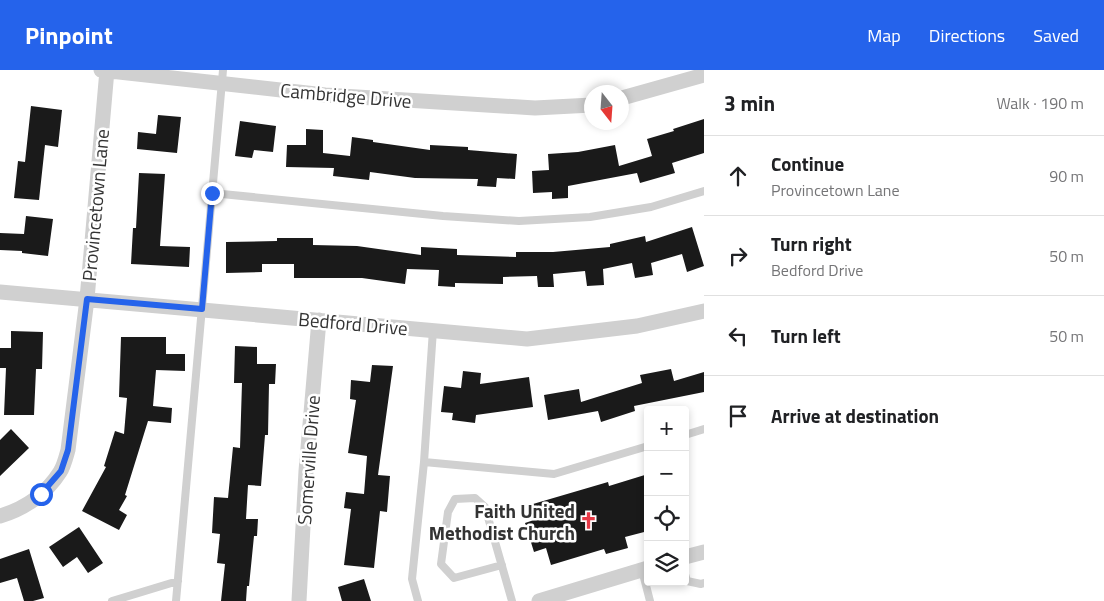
<!DOCTYPE html>
<html lang="en">
<head>
<meta charset="utf-8">
<style>
	body { margin:0; font-family:"Titillium Web",sans-serif; background:#f2f2f2; color:#202124 }
	.controls { position:absolute; right:15px; bottom:15px; display:grid; overflow:hidden; border-radius:5px; box-shadow:0 2px 8px #0003 }
	.controls button { width:45px; height:45px; display:grid; place-items:center; padding:0; border:0; border-bottom:1px solid #e0e0e0; background:#fff; color:#202124; font:25px sans-serif }
	.compass { position:absolute; left:584px; top:15px; width:45px; height:45px; border-radius:50%; background:#fff; box-shadow:0 2px 8px #0003; rotate:163deg }
	.stop { position:absolute; width:15px; height:15px; margin:-11px; border:4px solid #2563eb; border-radius:50%; background:#fff }
	.stop.end { background:#2563eb; border-color:#fff; box-shadow:0 1px 5px #0008 }
	.list { margin:0; padding:0; list-style:none }
	h2 { display:flex; justify-content:space-between; align-items:center; height:65px; margin:0; padding:0 20px; font-size:21px }
	h2 small { font-size:16px; font-weight:400; color:#757577 }
	.list li { display:grid; grid-template-columns:32px 1fr auto; gap:15px; align-items:center; box-sizing:border-box; height:80px; padding:0 20px; border-top:1px solid #e0e0e0 }
	.list b { display:block; font-size:19px; white-space:nowrap }
	.list p { margin:0; font-size:16px; white-space:nowrap; color:#757577 }
	.list em { font-size:16px; font-style:normal; color:#757577 }
	.icon { flex:none; width:28px; height:28px; fill:none; stroke:currentColor; stroke-width:2; stroke-linecap:round; stroke-linejoin:round }
	.map { position:relative; flex:none; width:704px; height:531px; overflow:hidden }
	header { display:flex; align-items:center; gap:30px; box-sizing:border-box; height:70px; padding:0 25px; background:#2563eb; color:#fff }
	header strong { font-size:24px }
	nav { display:flex; gap:28px; margin-inline-start:auto; font-size:18px }
	main { display:flex }
	aside { flex:1; background:#fff }
	.map>svg:first-child { display:block }
	.building { fill:#1a1a1a }
	.lines { fill:none; stroke-linecap:round; stroke-linejoin:round }
	.service { stroke:#d0d0d0; stroke-width:8 }
	.minor { stroke:#d0d0d0; stroke-width:15 }
	.route { stroke:#2563eb; stroke-width:6 }
	.labels { text-anchor:middle; dominant-baseline:central; stroke-width:5; stroke-linejoin:round; paint-order:stroke }
	.street-label { font-size:19px; fill:#333; stroke:#fff }
	.poi-label { font-size:19px; font-weight:bold; fill:#333; stroke:#fff; text-anchor:end }
</style>
</head>
<body>
<header>
<strong>Pinpoint</strong>
<nav><a>Map</a><a>Directions</a><a>Saved</a></nav>
</header>
<main>
<div class="map">
<svg width="704" height="531" viewBox="0 0 704 531">
	<rect width="100%" height="100%" fill="#fff"/>
	<path class="building" d="M31 36 62 40 58 77 45 75 39 130 14 128 18 91 25 92Z
		M158 45 181 47 177 83 137 79 138 62 156 64Z
		M704 49V83L672 93 675 103 640 113 637 103 568 116V128L552 129V122L533 123 532 101 549 100 548 84 578 82 615 75 619 96 652 86 647 69 674 61 673 59Z
		M240 51 276 56 273 82 254 80 252 88 235 86Z
		M306 59 323 60V83L350 86 352 67 373 70V72L430 80V75L468 77V80L517 84 515 109 497 108 496 117 477 116 478 109 415 108 370 102 369 110 333 106 334 98 286 97 287 75H306Z
		M139 103 165 104 160 176 190 177 189 197 131 194 133 158H136Z
		M26 146 53 149 48 186 22 183V181L0 180V163L24 164Z
		M692 157 704 196 687 202 682 184 651 193 653 205 635 208 632 193 603 199 604 215 587 216 585 201 553 204 554 217H538L537 206 503 207V214L455 213V217L438 216 439 200 407 199 405 214 362 208H294V194H262V202L226 203V172L277 171V168H313V175L357 176 421 185V177L457 179V185L516 187V182H553L610 177V174L645 166 646 172Z
		M11 261 43 262 42 299H36L34 345H4L6 298H0V278H11Z
		M121 267H166V284H185V301L156 300 153 336 172 338 171 353 148 351 125 425 127 426 119 440 127 445 119 460 82 441 106 397 104 396 115 361 124 364 127 328 119 327Z
		M235 276 257 277V294H276L275 314H269L268 365H265L261 416 248 415 246 449H258L257 466H254L249 516H247L246 531H221L225 494 217 493 220 464 212 463 214 427 228 428 233 377 240 378 242 313H234Z
		M372 295 393 296 378 405 390 406 387 442 380 441 374 498 344 495 351 439 344 438 346 422 364 424 367 386 348 383 356 330 350 329 351 310 370 312Z
		M671 299 674 311 704 302V322L634 336 635 341 601 352 598 341 548 350 544 325 579 319 581 332 642 313 640 305Z
		M463 301 481 303 480 314 529 307 533 337 476 345 475 353 452 350 453 343 441 342 444 316 461 318Z
		M11 359 29 378 0 406V370Z
		M648 404V461L625 467 628 478 606 484 604 479 551 495 546 478 534 482 525 453 537 449 533 434 608 412 609 416Z
		M79 457 103 493 88 503 77 487 63 497 49 477Z
		M29 479 44 528 33 531H24L17 508 0 513V489Z
		M364 509 371 531H342L338 517Z"/>
	<g class="lines">
		<path class="service" d="M212 123 443 146 519 151 590 147 651 137 704 121
			M685 365 704 359
			M424 392 554 404 648 376
			M502 495 454 508 441 494 448 442 455 429 475 428 485 437 512 531
			M642 500 650 531
			M685 504 687 511 701 514 704 513
			M112 531 178 511
			M176 531 223 0
			M418 531 412 509 424 392 433 260"/>
		<path class="minor" d="M101 0 325 25 535 38 592 35
			M622 28 704 5
			M0 222 527 269 637 256 704 241
			M0 446C24 439 46 424 60 402 64 396 66 387 68 380L87 229 107 0
			M685 487 704 482
			M299 531 306 401 319 250
			M539 531 648 498"/>
	</g>
	<g class="lines">
		<path class="route" d="M41 424 61 401 68 380 87 229 202 239 212 123"/>
	</g>
	<defs>
		<symbol id="church-bare" viewBox="-9 -9 18 18"><path d="M-1.2-6h2.4v3.5h3.3v2.4h-3.3V6h-2.4V-.1h-3.3v-2.4h3.3Z" fill="#e63946" stroke="#fff" stroke-width="2.5" paint-order="stroke"/></symbol>
	</defs>
	<g fill-rule="evenodd">
		<use href="#church-bare" x="576" y="438" width="25" height="25"/>
	</g>
	<g class="labels">
		<g class="street-label">
			<text transform="translate(346 25) rotate(5)">Cambridge Drive</text>
			<text transform="translate(95 135) rotate(-85)">Provincetown Lane</text>
			<text transform="translate(353 253) rotate(5)">Bedford Drive</text>
			<text transform="translate(308 390) rotate(-86)">Somerville Drive</text>
		</g>
		<g class="poi-label">
			<text x="575" y="440">Faith United<tspan x="575" dy="22">Methodist Church</tspan></text>
		</g>
	</g>
</svg>
<div class="controls">
<button>+</button>
<button>−</button>
<button><svg class="icon" aria-label="locate" viewBox="0 0 24 24"><circle cx="12" cy="12" r="6"/><path d="M12 2v4M12 18v4M2 12h4M18 12h4"/></svg></button>
<button><svg class="icon" aria-label="layers" viewBox="0 0 24 24"><path d="M12 4l9 5-9 5-9-5zM3 14l9 5 9-5"/></svg></button>
</div>
<svg class="compass" viewBox="-18 -18 36 36"><path d="M0-13l5 13h-10z" fill="#e53935"/><path d="M0 13l5-13h-10z" fill="#757577"/></svg>
<div class="stop" style="left:41px;top:424px"></div>
<div class="stop end" style="left:212px;top:123px"></div>
</div>
<aside>
<h2>3 min<small>Walk · 190 m</small></h2>
<ul class="list">
<li><svg class="icon" aria-label="ahead" viewBox="0 0 24 24"><path d="M12 20V5M6 11l6-6 6 6"/></svg><div><b>Continue</b><p>Provincetown Lane</p></div><em>90 m</em></li>
<li><svg class="icon" aria-label="right" viewBox="0 0 24 24"><path d="M7 20v-9h11M14 6l5 5-5 5"/></svg><div><b>Turn right</b><p>Bedford Drive</p></div><em>50 m</em></li>
<li><svg class="icon" aria-label="left" viewBox="0 0 24 24"><path d="M17 20v-9H6M10 6l-5 5 5 5"/></svg><div><b>Turn left</b></div><em>50 m</em></li>
<li><svg class="icon" aria-label="arrive" viewBox="0 0 24 24"><path d="M6 21V4h12l-3 4 3 4H6"/></svg><div><b>Arrive at destination</b></div></li>
</ul>
</aside>
</main>
</body>
</html>
